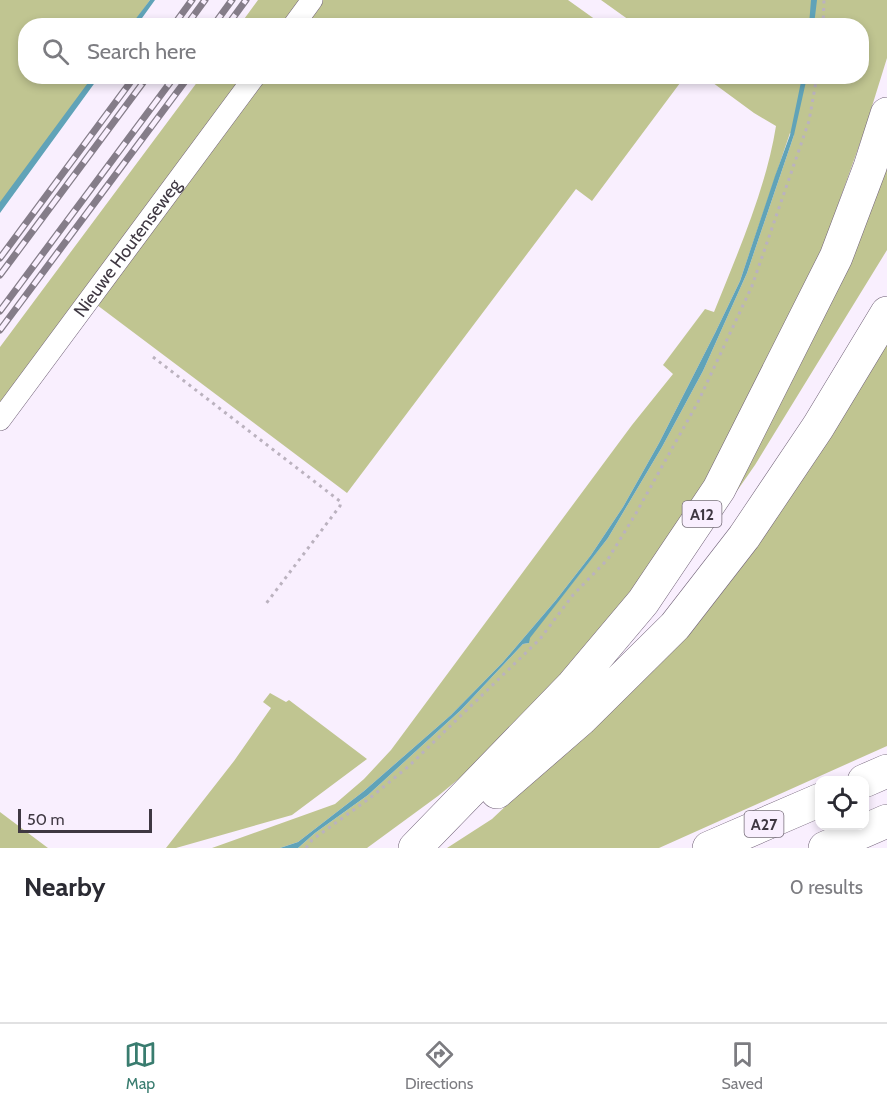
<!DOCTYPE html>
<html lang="en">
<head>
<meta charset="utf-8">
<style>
	body { margin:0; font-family:Cabin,sans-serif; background:#f2f2f3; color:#2b2b33 }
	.controls { position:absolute; right:18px; bottom:18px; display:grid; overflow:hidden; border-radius:12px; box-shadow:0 3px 9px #0003 }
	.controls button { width:54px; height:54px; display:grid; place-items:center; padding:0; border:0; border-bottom:2px solid #e1e1e2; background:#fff; color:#2b2b33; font:30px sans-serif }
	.scale { position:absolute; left:18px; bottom:15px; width:134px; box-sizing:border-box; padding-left:6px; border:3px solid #3f3842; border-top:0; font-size:16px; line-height:21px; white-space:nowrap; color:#3f3842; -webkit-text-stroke:4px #f9effe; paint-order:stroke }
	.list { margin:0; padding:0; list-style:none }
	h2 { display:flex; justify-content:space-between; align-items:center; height:78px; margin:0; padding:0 24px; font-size:26px }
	h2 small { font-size:20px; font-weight:400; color:#7c7c81 }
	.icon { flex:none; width:33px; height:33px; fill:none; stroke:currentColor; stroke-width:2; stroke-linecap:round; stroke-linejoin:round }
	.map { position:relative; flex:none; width:887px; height:848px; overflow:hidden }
	.search { position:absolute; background:#fff; box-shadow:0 3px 9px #0003; left:18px; right:18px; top:18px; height:66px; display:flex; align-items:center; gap:15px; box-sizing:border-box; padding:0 21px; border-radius:24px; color:#7c7c81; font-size:22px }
	.sheet { height:174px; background:#fff }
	nav { display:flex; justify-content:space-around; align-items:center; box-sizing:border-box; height:84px; border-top:2px solid #e1e1e2; background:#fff; font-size:16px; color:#7c7c81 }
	nav a { display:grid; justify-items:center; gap:3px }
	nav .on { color:#397c6f }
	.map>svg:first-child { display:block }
	.green { fill:#c0c591 }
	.water { fill:#60a3b8 }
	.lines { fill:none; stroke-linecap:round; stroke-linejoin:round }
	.street-casing { stroke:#706177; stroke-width:22 }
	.highway-casing { stroke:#706177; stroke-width:34 }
	.path { stroke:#bbb2bf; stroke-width:3; stroke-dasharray:3 4.5; stroke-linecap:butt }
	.street { stroke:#fff; stroke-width:21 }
	.highway { stroke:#fff; stroke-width:33 }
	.rail-casing { stroke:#857d89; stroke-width:7 }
	.rail { stroke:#f9effe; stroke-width:4.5; stroke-dasharray:14; stroke-linecap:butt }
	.labels { text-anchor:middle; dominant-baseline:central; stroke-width:4.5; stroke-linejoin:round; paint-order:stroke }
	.shield { fill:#f9effe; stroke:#776f7a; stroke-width:1.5 }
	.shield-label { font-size:16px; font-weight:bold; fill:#3f3842 }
	.street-label { font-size:18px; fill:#3f3842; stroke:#f9effe }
</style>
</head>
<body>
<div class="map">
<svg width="887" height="848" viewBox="0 0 887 848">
	<rect width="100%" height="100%" fill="#f9effe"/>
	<path class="green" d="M0 0H150L132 25 26 26V76L94 77 0 205Z
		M258 0H305L286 25 239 26Z
		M321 0H568L603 25 303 26Z
		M601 0H887V58L864 132 819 258 706 487 604 631 478 763 438 796 367 848H298L315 833 368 795 461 710 523 644 529 643V638L608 538 662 447 703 371 747 273 794 135 790 133 740 281 715 333 659 443 623 507 591 555 556 600 503 662 451 715 364 791 298 842 280 848H212L335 804 364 779 391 750 632 425 673 374 663 365 705 309 714 312C738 252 766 189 776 126L754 113 705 77 862 76V26L636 25Z
		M672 76 680 83 592 201 576 189 347 493 97 305 265 77Z
		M201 77H248L0 411V347Z
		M887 147V250L755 465 698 547Z
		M887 332V746L659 848H447L492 819 637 683Z
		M270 693 286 702 289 700 367 759 292 815 176 848H166L234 761 271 708 263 702Z
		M0 812 48 848H0Z"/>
	<path class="water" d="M150 0H155L137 25H131Z
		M811 0H817L814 25H809Z
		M93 76 99 77 0 213V202Z
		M802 77H807L794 135 747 273 703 371 662 447 608 538 530 638 529 643 523 644 461 710 368 795 315 833 298 848H280L298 842 364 791 451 715 503 662 556 600 591 555 623 507 659 443 715 333 740 281 775 176 790 135Z"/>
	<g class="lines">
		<defs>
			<g id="street">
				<path d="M293 26 312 0"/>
				<path id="s1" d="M0 420 255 76"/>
			</g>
			<path id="highway" d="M864 781 887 771
				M497 792 581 719 675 626 744 537 818 427 887 313
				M415 848 573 685 643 602 719 489 836 257 870 167 887 114
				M709 848 820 800
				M825 848 887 821"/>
		</defs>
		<use href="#street" class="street-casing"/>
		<use href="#highway" class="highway-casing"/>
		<path class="path" d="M823 26 824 0
			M153 357 341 502 340 506 265 605
			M306 848 312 840 370 798 409 766 540 639 573 595 608 559 635 515 698 402 752 286 809 121 817 76"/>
		<use href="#street" class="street"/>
		<use href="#highway" class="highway"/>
		<defs>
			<path id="rail" d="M173 26 192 0
				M186 26 205 0
				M213 26 232 0
				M227 26 246 0
				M0 258 135 76
				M0 275 148 76
				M0 311 175 76
				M0 330 189 76"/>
		</defs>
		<use href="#rail" class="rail-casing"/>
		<use href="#rail" class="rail"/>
	</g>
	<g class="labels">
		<g class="shield">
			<rect x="682.5" y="501" width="39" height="26" rx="4.5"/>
			<rect x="744.5" y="811" width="39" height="26" rx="4.5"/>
		</g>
		<g class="shield-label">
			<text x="702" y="514">A12</text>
			<text x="764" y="824">A27</text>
		</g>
		<g class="street-label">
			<text stroke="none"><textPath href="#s1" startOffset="214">Nieuwe Houtenseweg</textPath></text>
		</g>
	</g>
</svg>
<div class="controls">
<button><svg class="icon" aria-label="locate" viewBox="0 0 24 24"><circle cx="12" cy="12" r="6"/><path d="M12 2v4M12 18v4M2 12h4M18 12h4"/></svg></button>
</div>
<div class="scale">50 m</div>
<div class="search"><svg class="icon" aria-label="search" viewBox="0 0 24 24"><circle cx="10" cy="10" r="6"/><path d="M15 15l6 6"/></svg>Search here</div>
</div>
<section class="sheet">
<h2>Nearby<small>0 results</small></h2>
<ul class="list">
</ul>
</section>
<nav>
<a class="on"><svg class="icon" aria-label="map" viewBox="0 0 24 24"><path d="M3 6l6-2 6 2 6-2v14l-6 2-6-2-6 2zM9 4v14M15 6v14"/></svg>Map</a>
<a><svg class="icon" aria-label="directions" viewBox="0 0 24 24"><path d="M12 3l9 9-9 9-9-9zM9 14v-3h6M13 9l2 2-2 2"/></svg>Directions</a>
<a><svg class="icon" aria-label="saved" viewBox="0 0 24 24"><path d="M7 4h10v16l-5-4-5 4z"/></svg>Saved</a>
</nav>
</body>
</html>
